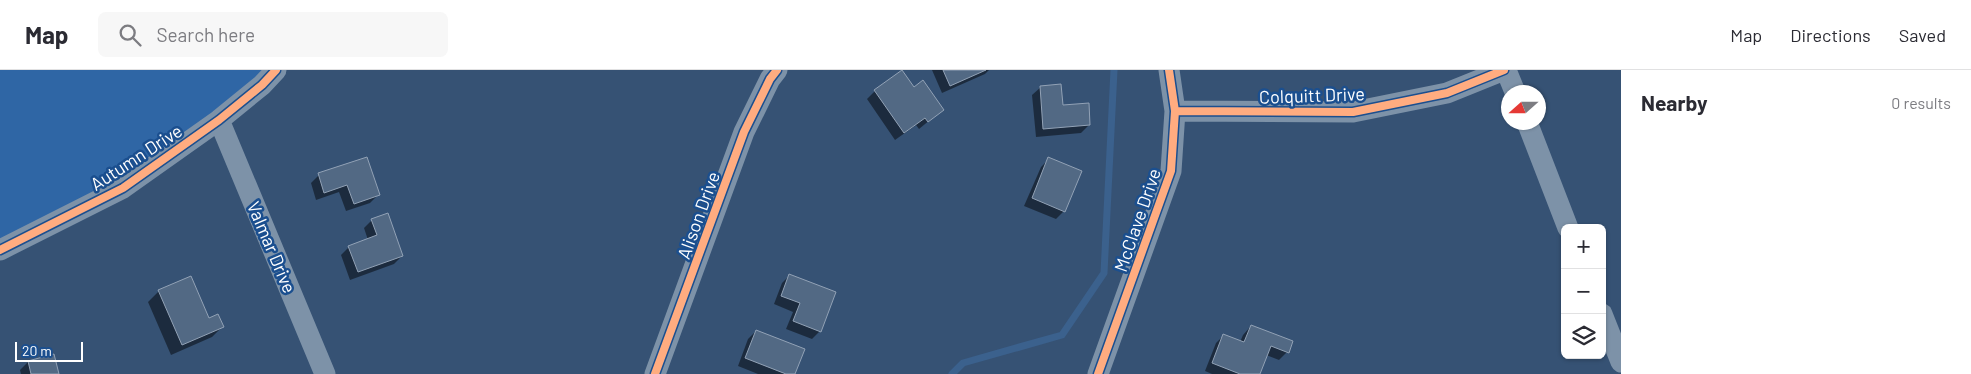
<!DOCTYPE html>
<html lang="en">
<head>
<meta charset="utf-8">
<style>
	body { margin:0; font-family:Barlow,sans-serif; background:#f7f7f7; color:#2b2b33 }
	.controls { position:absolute; right:15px; bottom:15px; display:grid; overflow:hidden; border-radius:8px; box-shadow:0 1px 4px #0004 }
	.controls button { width:45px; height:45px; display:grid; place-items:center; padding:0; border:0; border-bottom:1px solid #e1e1e2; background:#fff; color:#2b2b33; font:25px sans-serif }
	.compass { position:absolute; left:1501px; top:15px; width:45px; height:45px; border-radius:50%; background:#fff; box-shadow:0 1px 4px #0004; rotate:249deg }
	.scale { position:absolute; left:15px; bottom:12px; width:68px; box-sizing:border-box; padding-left:5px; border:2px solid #fff; border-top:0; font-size:14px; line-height:18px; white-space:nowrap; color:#fff; -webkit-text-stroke:4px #1b4f8f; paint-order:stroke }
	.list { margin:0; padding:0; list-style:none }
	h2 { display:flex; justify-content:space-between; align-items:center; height:65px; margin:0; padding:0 20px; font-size:21px }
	h2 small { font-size:16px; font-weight:400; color:#7c7c81 }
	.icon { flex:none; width:28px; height:28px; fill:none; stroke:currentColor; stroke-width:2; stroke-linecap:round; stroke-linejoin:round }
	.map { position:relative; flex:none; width:1621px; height:304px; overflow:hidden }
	header { display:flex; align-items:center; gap:30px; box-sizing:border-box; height:70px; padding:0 25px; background:#fff; border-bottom:1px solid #e1e1e2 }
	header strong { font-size:24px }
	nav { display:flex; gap:28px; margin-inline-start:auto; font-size:18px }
	.search { width:350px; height:45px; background:#f7f7f7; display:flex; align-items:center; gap:12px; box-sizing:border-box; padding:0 18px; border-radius:8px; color:#7c7c81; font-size:19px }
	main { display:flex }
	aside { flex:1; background:#fff }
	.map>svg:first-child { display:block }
	.green { fill:#2f66a5 }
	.shadow { fill:#0007 }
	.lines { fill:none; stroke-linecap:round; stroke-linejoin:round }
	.stream { stroke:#3b618d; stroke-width:7 }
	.building { fill:#526984; stroke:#92a2b6 }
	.street { stroke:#7d92a8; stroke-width:21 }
	.cycleway-casing { stroke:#1b4f8f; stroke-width:11 }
	.cycleway { stroke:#ffac80; stroke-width:8 }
	.labels { text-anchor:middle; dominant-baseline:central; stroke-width:5; stroke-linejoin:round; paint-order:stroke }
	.street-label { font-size:18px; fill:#fff; stroke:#1b4f8f }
</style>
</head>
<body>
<header>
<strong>Map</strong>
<div class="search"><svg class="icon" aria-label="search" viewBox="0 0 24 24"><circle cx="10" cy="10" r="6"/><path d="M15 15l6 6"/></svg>Search here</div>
<nav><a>Map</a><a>Directions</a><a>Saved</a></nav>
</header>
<main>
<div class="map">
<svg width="1621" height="304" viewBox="0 0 1621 304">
	<rect width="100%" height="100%" fill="#365274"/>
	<path class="green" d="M0 0H270L202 68 0 175Z"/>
	<path class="shadow" d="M932 0H989L985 4 942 23Z
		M902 2 914 18 942 40 919 59 916 55 895 70 867 29 875 21Z
		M1041 17 1062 37 1089 55 1081 63 1036 67 1032 25Z
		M1049 89 1064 141 1056 149 1024 136 1041 97Z
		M319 105 378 125 370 133 346 141 339 122 316 130 311 113Z
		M372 150 402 186 394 194 350 210 341 185 349 177 368 170 364 158Z
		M790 205 820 261 812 269 786 259 793 242 774 234 782 213Z
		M159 221 222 257 212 267 171 285 148 232Z
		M1251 256 1287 282 1279 290 1266 285 1259 304H1212L1205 301 1216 273 1224 265 1240 272 1243 265Z
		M756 261 794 304H758L738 296 748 269Z
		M53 285 58 304H21L20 300 28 292Z"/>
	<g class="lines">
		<path class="stream" d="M952 304 963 293 1062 265 1104 203 1114 0"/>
	</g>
	<path class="building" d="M902 0 914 17 923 10 944 40 928 52 925 48 904 63 874 20Z
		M943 0H986L950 16Z
		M1061 14 1063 35 1089 33 1090 55 1043 59 1040 16Z
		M367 87 380 125 354 134 347 115 324 123 318 103Z
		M1048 87 1082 101 1065 142 1032 128Z
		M388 143 403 186 358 202 348 176 377 165 371 149Z
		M789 204 836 222 821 262 793 251 800 233 781 226Z
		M191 206 209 248 218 244 224 257 182 275 158 220Z
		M1251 255 1293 271 1289 283 1271 276 1260 304H1240L1212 293 1223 264 1244 272Z
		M756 260 805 279 795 304H786L745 288Z
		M54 284 59 304H31L28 291Z"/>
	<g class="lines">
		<path class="street" d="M1506 0 1515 22
			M1175 41 1353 42 1447 23 1504 0
			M219 50 325 304
			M1527 52 1568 158
			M0 180 123 118 219 50 262 15 276 0
			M1602 244 1621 292
			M655 304 744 62 770 9 777 0
			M1098 304 1171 101 1175 41 1169 0"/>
		<defs>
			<path id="cycleway" d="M1175 41 1353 42 1447 23 1504 0
				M0 180 123 118 219 50 262 15 276 0
				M655 304 744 62 770 9 777 0
				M1098 304 1171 101 1175 41 1169 0"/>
		</defs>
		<use href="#cycleway" class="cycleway-casing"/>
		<use href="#cycleway" class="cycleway"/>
	</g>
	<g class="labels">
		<g class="street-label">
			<text transform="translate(1312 25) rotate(-2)">Colquitt Drive</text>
			<text transform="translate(136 87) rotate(-33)">Autumn Drive</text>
			<text transform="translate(698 145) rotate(-70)">Alison Drive</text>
			<text transform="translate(1137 150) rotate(-71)">McClave Drive</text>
			<text transform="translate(272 177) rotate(67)">Valmar Drive</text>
		</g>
	</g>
</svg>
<div class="controls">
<button>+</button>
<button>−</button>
<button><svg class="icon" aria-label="layers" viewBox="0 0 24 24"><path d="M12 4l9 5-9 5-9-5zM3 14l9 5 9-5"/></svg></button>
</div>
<svg class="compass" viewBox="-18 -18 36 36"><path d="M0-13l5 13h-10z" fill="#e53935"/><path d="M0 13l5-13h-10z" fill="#7c7c81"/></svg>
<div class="scale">20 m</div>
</div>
<aside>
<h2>Nearby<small>0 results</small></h2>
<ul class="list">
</ul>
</aside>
</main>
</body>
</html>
